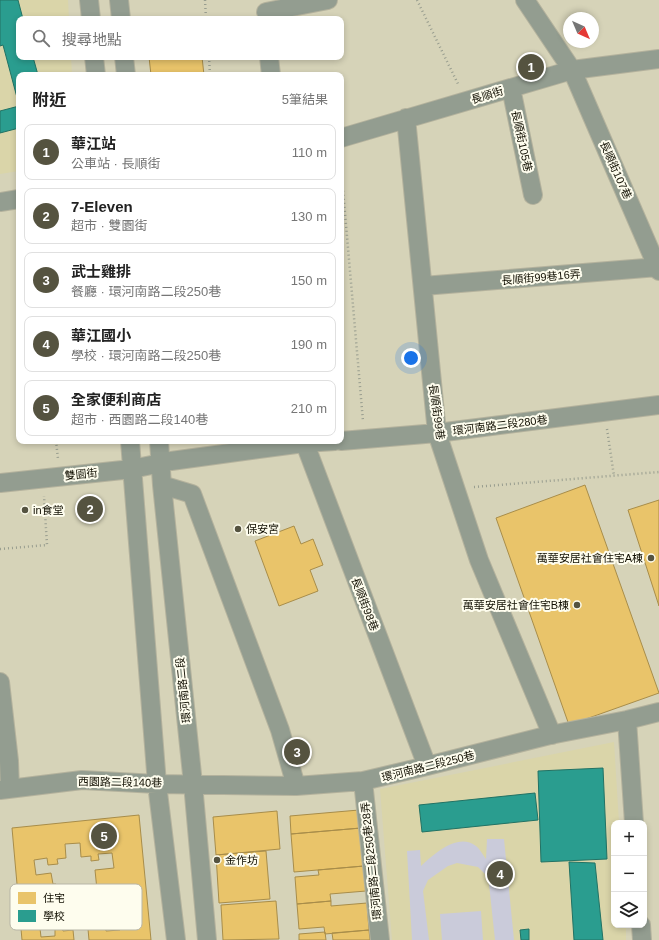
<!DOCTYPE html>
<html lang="zh-TW">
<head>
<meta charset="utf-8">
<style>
	body { margin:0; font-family:Helvetica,"Noto Sans TC",sans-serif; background:#f6f6f6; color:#222 }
	.controls { position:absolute; right:12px; bottom:12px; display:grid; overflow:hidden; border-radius:8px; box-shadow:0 2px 6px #0003 }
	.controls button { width:36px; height:36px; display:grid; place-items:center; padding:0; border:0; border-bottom:1px solid #e0e0e0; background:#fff; color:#222; font:20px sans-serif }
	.compass { position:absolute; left:563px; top:12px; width:36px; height:36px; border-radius:50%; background:#fff; box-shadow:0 2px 6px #0003; rotate:136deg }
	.you { position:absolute; left:411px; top:358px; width:14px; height:14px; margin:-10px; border:3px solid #fff; border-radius:50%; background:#1a73e8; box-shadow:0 0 0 6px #1a73e833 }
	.badge { display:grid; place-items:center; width:26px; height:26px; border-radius:50%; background:#555340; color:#fff; font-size:13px; font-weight:700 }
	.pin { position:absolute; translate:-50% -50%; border:2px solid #fff; box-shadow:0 1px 4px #0006 }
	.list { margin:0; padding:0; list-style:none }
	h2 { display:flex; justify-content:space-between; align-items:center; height:52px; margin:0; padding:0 16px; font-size:17px }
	h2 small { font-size:13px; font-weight:400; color:#767676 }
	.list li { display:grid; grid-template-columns:26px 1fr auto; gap:12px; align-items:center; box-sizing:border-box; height:56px; margin:0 8px 8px; padding:0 8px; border:1px solid #e0e0e0; border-radius:8px }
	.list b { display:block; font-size:15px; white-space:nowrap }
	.list p { margin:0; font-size:13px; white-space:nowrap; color:#767676 }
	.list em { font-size:13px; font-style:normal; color:#767676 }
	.icon { flex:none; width:22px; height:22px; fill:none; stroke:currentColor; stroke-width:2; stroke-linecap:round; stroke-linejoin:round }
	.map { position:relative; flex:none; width:659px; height:940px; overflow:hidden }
	.search { position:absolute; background:#fff; box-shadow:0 2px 6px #0003; left:16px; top:16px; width:328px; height:44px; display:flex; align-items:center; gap:10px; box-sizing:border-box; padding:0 14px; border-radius:8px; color:#767676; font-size:15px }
	.panel { position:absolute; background:#fff; box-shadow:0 2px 6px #0003; left:16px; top:72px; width:328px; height:372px; border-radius:8px }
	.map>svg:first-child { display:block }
	.built { fill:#dad5a9 }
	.green { fill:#cacbda }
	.homes { fill:#e9c46a; stroke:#a88d4a }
	.schools { fill:#2a9d8f; stroke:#227264 }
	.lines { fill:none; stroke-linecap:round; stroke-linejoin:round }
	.minor-casing { stroke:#b4b29d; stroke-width:20 }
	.path { stroke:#989d8f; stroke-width:2.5; stroke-dasharray:1 3; stroke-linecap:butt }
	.minor { stroke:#939d90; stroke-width:18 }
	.poi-dot { fill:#555340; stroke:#fefdee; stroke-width:1.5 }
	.labels { text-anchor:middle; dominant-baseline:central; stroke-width:4; stroke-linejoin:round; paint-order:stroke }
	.street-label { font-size:11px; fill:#100e00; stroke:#fefdee }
	.poi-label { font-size:11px; fill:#100e00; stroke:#fefdee; text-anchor:start }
	.key { fill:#fefdee; stroke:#b7b5a7; stroke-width:1 }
	.key-label { font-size:11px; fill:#100e00 }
</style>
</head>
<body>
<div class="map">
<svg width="659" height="940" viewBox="0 0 659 940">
	<rect width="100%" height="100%" fill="#d6d3b8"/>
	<path class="built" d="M0 0H68L69 19H19V57H71L72 75H19V171L0 174Z
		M614 742 619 823H614V925H626V940H392L380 789Z"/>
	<path class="green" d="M487 839H504L514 940H495L489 884 486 875 478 867 457 863 448 866 428 880 423 891 429 940H412L407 851 420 850 421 866C434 854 458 832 476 846 480 849 483 855 486 859Z
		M481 911 483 940H442L440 914Z"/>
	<path class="homes" d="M149 57H202L204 75H151Z
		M585 485 659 693 569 725 496 518Z
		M659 500V606L628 510Z
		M294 526 301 544 313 539 323 565 310 570 318 591 279 606 255 541Z
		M359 810 361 828 291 834 290 816Z
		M277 811 280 849 216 855 213 817Z
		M139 815 151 940H89L88 929 95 928V925L105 924 106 931 120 930 118 912 99 914 97 896 116 894V888L97 890 95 870 114 868 112 853 98 854 99 860 91 861V856L81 857 80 843 65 844 66 858 57 859 58 864 48 865 47 858 34 860 36 875 51 873 53 884H56L57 891 54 892V901H58L59 910H55V918L39 920 41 937 55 936V929L62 928 63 931 73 930 74 940H22L12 828Z
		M361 828 364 866 294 872 291 834Z
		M266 851 270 899 219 903 216 855Z
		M364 866 366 891 330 894 331 901 297 904 295 877 319 875 318 870Z
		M276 901 279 939 223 940 221 905Z
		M331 901V906L367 903 369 930 325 934 324 927 299 929 297 904Z
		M369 930 370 940H333L332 933Z
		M325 932 326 940H299V934Z"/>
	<path class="schools" d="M0 0H18L23 19H19V57H33L38 75H19V105L3 45 0 46Z
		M19 106V128L0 133V111Z
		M603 768 607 859 541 862 538 771Z
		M535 793 538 820 422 832 419 805Z
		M569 862 595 863 603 940H574Z
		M529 929V940H521L520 930Z"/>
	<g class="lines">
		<defs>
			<path id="minor" d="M89 0 91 19
				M119 0 121 19
				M525 0 572 70 659 271
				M266 12 328 0
				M94 57 96 75
				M124 57 126 75
				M269 57 271 75
				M511 88 533 195
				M406 118 437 433 479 560 552 735
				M341 138 572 70 659 59
				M0 202 19 199
				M423 286 658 267
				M130 441 157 784 176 940
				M159 441 162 485 193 784 207 940
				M304 441 427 766
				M341 441 437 433 659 405
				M0 483 132 469 171 461 304 443 335 441
				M162 485 192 494 280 730 296 786
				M0 682 9 761 10 789
				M627 720 634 823
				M363 781 380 940
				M0 790 82 780 157 784 296 786 363 781 427 766 550 735 627 720 659 712
				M641 925 642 940"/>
		</defs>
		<use href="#minor" class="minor-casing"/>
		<path class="path" d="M205 0 206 19
			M417 0 459 86
			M209 57 210 75
			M341 167 363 421
			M607 429 614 476
			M56 441 58 459
			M474 487 659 472
			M0 549 47 545 44 496"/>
		<use href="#minor" class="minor"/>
	</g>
	<g class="poi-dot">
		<circle cx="25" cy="510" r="4"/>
		<circle cx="238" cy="529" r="4"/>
		<circle cx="651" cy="558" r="4"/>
		<circle cx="577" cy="605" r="4"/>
		<circle cx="217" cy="860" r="4"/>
	</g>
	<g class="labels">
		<g class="street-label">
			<text transform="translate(487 95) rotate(-17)">長順街</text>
			<text transform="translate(522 141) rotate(78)">長順街105巷</text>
			<text transform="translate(616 170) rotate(66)">長順街107巷</text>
			<text transform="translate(541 277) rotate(-5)">長順街99巷16弄</text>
			<text transform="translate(437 412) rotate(82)">長順街99巷</text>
			<text transform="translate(500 425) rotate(-7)">環河南路二段280巷</text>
			<text transform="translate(81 474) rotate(-6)">雙園街</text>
			<text transform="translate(365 604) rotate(69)">長順街98巷</text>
			<text transform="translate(183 690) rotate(-96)">環河南路二段</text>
			<text transform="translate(428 766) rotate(-14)">環河南路二段250巷</text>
			<text transform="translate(120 782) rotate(1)">西園路二段140巷</text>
			<text transform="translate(371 861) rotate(-96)">環河南路二段250巷28弄</text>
		</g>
		<g class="poi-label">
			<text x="33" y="510">in食堂</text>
			<text x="246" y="529">保安宮</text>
			<text x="643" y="558" text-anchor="end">萬華安居社會住宅A棟</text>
			<text x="569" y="605" text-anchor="end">萬華安居社會住宅B棟</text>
			<text x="225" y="860">金作坊</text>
		</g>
	</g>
	<rect x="10" y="884" width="132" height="46" rx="6" class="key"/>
	<rect x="18" y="892" width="18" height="12" fill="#e9c46a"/>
	<rect x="18" y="910" width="18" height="12" fill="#2a9d8f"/>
	<g class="key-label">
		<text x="43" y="902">住宅</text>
		<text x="43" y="920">學校</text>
	</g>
</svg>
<div class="controls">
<button>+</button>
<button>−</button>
<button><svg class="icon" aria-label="layers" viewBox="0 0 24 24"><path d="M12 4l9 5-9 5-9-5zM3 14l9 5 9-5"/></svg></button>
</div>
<svg class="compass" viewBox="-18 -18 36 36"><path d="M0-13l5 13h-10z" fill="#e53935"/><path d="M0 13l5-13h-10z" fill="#767676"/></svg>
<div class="you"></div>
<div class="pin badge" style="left:531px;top:67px">1</div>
<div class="pin badge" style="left:90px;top:509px">2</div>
<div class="pin badge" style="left:297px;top:752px">3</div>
<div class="pin badge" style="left:500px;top:874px">4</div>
<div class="pin badge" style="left:104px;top:836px">5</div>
<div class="search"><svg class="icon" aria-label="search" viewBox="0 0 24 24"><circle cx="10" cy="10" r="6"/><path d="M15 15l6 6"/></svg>搜尋地點</div>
<section class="panel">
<h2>附近<small>5筆結果</small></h2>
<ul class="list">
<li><span class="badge">1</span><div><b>華江站</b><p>公車站 · 長順街</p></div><em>110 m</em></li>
<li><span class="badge">2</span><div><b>7-Eleven</b><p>超市 · 雙園街</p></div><em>130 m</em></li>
<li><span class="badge">3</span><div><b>武士雞排</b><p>餐廳 · 環河南路二段250巷</p></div><em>150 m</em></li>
<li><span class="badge">4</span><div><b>華江國小</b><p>學校 · 環河南路二段250巷</p></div><em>190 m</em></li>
<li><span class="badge">5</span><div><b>全家便利商店</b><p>超市 · 西園路二段140巷</p></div><em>210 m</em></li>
</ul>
</section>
</div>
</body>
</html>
